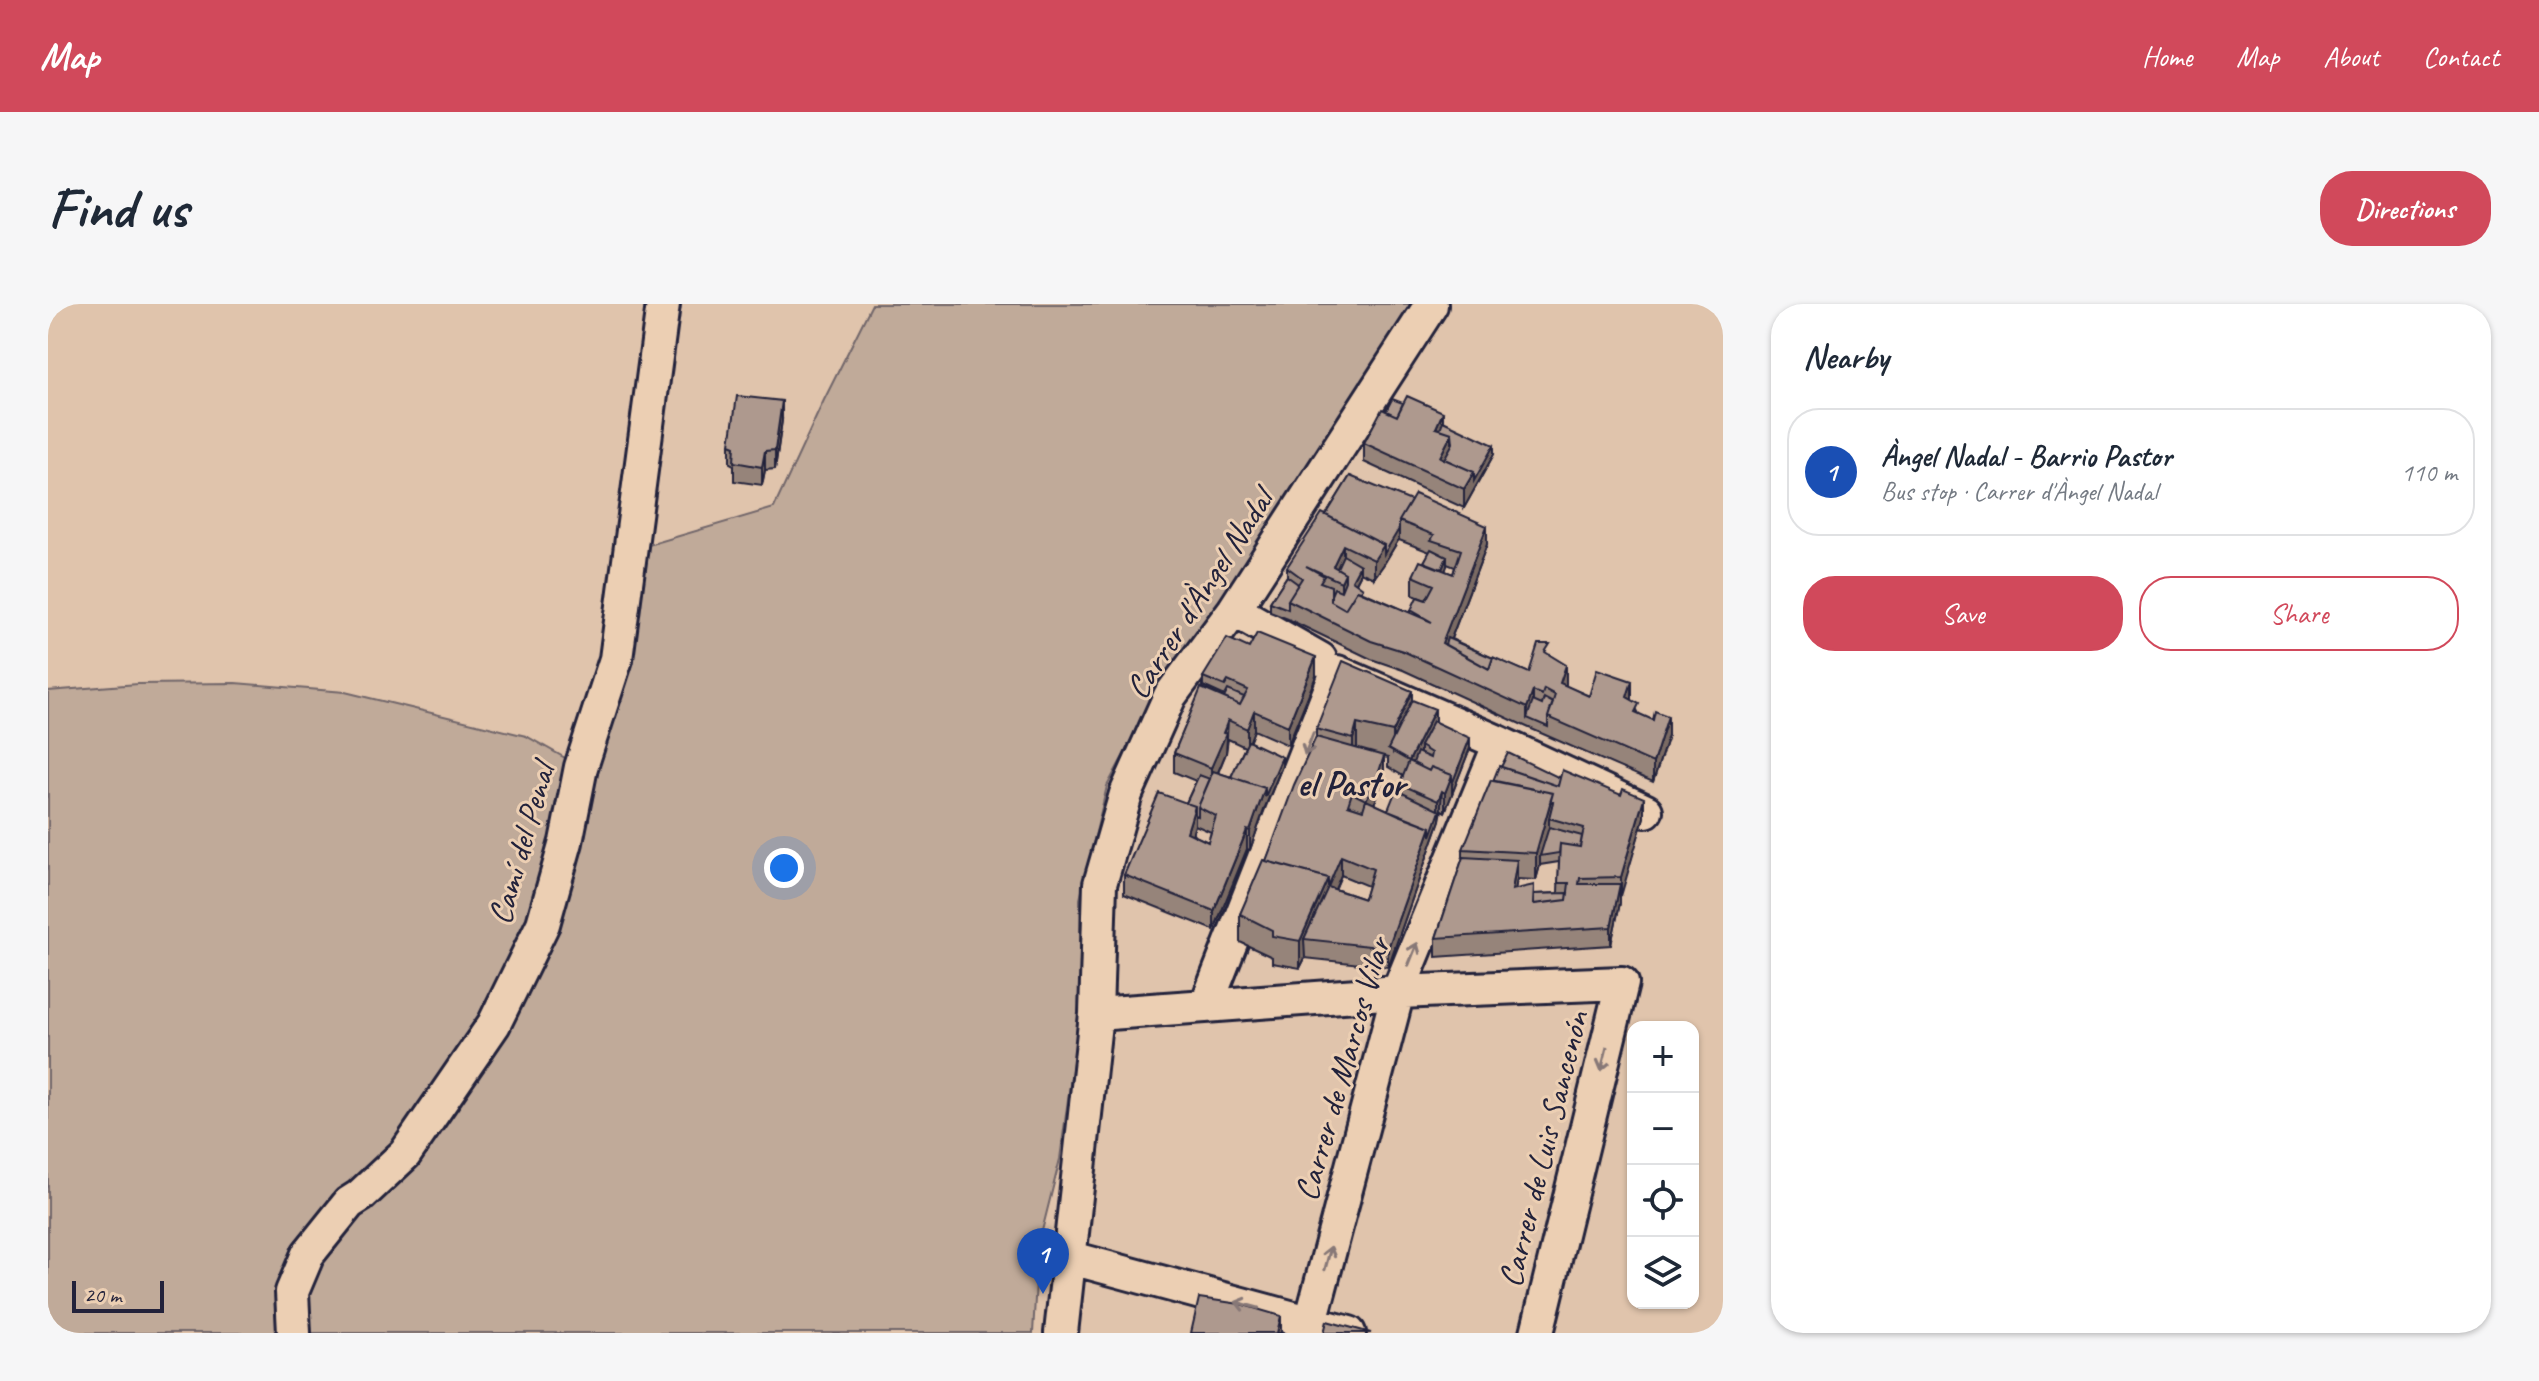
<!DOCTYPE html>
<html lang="en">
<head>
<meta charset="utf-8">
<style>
	body { margin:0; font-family:Caveat,sans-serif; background:#f6f6f7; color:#1f2937 }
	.controls { position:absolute; right:24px; bottom:24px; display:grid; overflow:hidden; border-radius:16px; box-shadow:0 2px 6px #0004 }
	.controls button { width:72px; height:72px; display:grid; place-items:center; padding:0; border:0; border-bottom:2px solid #e0e1e3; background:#fff; color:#1f2937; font:40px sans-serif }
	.scale { position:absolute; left:24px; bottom:20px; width:92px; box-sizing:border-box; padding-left:8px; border:4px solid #22223b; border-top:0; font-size:22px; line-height:28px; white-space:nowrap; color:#22223b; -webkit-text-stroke:6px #eccfb3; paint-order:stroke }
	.you { position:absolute; left:736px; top:564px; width:28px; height:28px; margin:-20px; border:6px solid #fff; border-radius:50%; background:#1a73e8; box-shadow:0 0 0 12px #1a73e833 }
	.badge { display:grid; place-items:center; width:52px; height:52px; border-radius:50%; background:#d1495b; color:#fff; font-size:26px; font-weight:700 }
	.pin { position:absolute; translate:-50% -66px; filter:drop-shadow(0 2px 4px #0008) }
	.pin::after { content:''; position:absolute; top:42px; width:28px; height:24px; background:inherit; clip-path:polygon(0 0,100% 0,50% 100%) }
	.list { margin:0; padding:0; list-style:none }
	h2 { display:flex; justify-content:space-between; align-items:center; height:104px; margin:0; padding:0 32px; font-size:34px }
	h2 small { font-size:26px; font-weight:400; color:#747a83 }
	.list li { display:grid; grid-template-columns:52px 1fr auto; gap:24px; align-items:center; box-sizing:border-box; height:128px; margin:0 16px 16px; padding:0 16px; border:2px solid #e0e1e3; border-radius:32px }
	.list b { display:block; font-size:30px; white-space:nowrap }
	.list p { margin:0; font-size:26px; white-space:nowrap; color:#747a83 }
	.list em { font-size:26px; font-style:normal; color:#747a83 }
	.actions { display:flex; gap:16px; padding:24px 32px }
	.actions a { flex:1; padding:18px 0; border:2px solid #d1495b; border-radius:32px; text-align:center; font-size:28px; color:#d1495b }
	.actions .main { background:#d1495b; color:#fff }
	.icon { flex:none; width:44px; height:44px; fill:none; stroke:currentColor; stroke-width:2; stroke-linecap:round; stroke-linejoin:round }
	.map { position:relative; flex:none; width:1675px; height:1029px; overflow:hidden; border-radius:32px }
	header { display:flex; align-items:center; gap:48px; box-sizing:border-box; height:112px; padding:0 40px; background:#d1495b; color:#fff }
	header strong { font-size:38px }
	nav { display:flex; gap:44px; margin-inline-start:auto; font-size:28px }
	.intro { display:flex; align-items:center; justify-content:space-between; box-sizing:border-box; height:192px; padding:0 48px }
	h1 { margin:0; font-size:56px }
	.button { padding:20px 36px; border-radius:32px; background:#d1495b; color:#fff; font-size:28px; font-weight:700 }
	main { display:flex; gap:48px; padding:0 48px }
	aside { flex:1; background:#fff; border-radius:32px; box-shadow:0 2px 6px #0004 }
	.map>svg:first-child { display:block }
	.green { fill:#c0aa99; stroke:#71666a; stroke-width:2 }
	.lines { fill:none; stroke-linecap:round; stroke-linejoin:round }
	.minor-casing { stroke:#22223b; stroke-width:38 }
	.minor { stroke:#eccfb3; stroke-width:32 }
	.wall { fill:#96847a; stroke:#22223b; stroke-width:2; fill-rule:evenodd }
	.shaded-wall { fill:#7a6b63; stroke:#22223b; stroke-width:2 }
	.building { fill:#ae998e; stroke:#22223b; stroke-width:2; fill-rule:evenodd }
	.oneway { stroke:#877877 }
	.labels { text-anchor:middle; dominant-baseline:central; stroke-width:6; stroke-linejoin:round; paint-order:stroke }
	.street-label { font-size:34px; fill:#22223b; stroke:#eccfb3 }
	.neighbourhood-label { font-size:36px; font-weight:bold; fill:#22223b; stroke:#eccfb3 }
</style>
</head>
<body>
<header>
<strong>Map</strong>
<nav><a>Home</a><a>Map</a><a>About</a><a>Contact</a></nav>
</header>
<div class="intro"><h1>Find us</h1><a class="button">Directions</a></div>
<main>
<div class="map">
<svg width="1675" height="1029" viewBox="0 0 1675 1029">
	<rect width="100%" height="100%" fill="#e0c4ac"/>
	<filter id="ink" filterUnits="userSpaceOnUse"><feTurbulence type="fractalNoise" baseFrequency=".0125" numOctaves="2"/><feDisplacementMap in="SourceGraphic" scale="16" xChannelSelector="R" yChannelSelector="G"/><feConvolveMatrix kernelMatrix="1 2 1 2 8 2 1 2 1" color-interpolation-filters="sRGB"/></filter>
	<g filter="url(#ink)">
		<path class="green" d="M824 0H1363L1202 281 1111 386 1059 482 1032 595V706L1012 855 990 943 985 1029H0V387L90 380 187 379 297 388 478 432 533 463 518 538 495 620 446 720 370 833 445 736 501 633 547 437 576 356 597 242 726 204 776 96Z"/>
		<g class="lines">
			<defs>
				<path id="minor" d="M1186 306 1272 355
					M1158 702 1289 368 1452 439 1598 507
					M1048 710 1350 688 1574 679 1489 1029
					M1020 953 1301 1029
					M246 1029 244 988 260 950 301 899 312 892 357 850 446 720 495 620 518 538 533 463 568 355 615 0
					M1013 1029 1048 710 1052 580 1078 490 1122 392 1186 306 1383 1
					M1260 1029 1350 688 1452 439"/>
			</defs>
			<use href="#minor" class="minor-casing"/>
			<use href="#minor" class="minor"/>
		</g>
		<path class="wall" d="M1338 107 1395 117 1446 150 1416 204 1316 158V139Z
			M734 116 727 165 717 166 714 181 686 177V161L682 159V140Z
			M1302 172 1439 240 1403 335 1445 354 1481 369 1502 351 1518 380 1517 382 1541 392 1584 396 1591 410 1620 431 1605 478 1479 423 1355 366 1323 355 1240 315 1222 308V298L1239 272V263L1278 211ZM1351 235V236L1382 248 1376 258 1365 272V291L1378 296 1363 306V309L1315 288 1308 279 1312 271V268L1326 274 1336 260ZM1399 260 1407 263 1405 270 1397 267Z
			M1201 344 1268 372 1240 441 1206 426 1201 438 1234 462 1217 503 1202 546 1199 545 1166 626 1076 590V571L1138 499 1148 477 1126 468V449L1155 382V373ZM1180 435 1197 443 1183 473 1170 469 1178 449ZM1147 521 1163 528 1160 538 1144 531Z
			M1364 396 1387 418 1422 444 1397 508 1394 506 1392 516 1340 663 1257 654 1252 664 1224 659V653L1192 638V610L1218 557 1268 433V425ZM1336 453 1340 454V463L1355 472 1352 480V488L1340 506 1326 500 1336 470ZM1293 571 1320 582 1316 595 1287 585Z
			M1512 474 1596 513 1572 592V599L1563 641 1388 653V634L1415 553V545ZM1511 558 1510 589 1486 590 1467 585 1469 575 1488 576 1492 561Z"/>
		<path class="shaded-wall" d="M734 97V116L727 165V146Z
			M1395 108V127L1388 124Z
			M1404 129V148L1392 162V153Z
			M1446 141V150L1416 204V185L1426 168Z
			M717 147V166L714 181V163Z
			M1439 222V240L1397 350 1394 339Z
			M1351 225V235L1336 260 1326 274V256L1336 241Z
			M1295 241V260L1289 273 1285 262Z
			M1399 253V262L1391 283V273Z
			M1312 261V271L1304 286V276Z
			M1297 269V287L1293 296V278Z
			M1268 353V372L1240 441V422Z
			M1518 361V380L1512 398V379Z
			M1584 377V396L1579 393Z
			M1364 387V414L1345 448V428Z
			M1485 387V406L1479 414V404Z
			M1387 405V424L1372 442V452L1365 468 1361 457Z
			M1206 407V426L1199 444V425Z
			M1620 412V431L1605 478V459Z
			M1180 416 1178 449 1165 480H1163V464Z
			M1309 420V448L1305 462V435Z
			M1422 434V444L1404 490V480Z
			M1336 452V470L1328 496 1318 515V496Z
			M1234 453V462L1217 503 1202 546V527L1217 484Z
			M1404 471V490L1397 508V489Z
			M1394 487 1392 516 1340 663V644L1383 523 1390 512V497Z
			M1505 489V515L1501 514V531L1492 552V561L1488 576V549Z
			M1596 494V513L1573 592V573Z
			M1147 502V521L1139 547V528Z
			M1199 526V545L1166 626V607Z
			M1293 552V571L1280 602 1256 635 1257 654 1252 664V637L1280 574Z
			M1469 556V575L1464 604V586Z
			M1572 580V599L1563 641V623Z
			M1233 1012V1029H1229Z"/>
		<path class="building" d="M689 92 734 97 727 146 717 147 714 163 686 158 687 142 682 140Z
			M1359 92 1395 108 1388 124 1404 129 1392 153 1426 168 1416 185 1316 139 1334 105 1349 112Z
			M1344 95 1355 99 1349 112 1338 107Z
			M1395 117 1446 141 1426 177V168L1396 155 1405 139 1404 129 1392 125Z
			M1302 172 1363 197 1351 217V225L1336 250V241L1278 211Z
			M1367 190 1439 222 1394 339 1441 365 1445 353 1481 369 1490 340H1502L1497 348 1518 361 1512 379 1541 392 1549 365 1584 377 1579 393 1591 400 1587 408 1605 416 1607 407 1620 412 1605 459 1500 413 1507 391 1496 385 1494 391 1485 387 1479 404 1355 347 1323 337 1240 296 1254 274 1239 263 1274 209 1336 241 1326 256 1295 241 1285 262 1297 269 1293 278 1258 262 1276 272 1272 278 1283 282V297L1297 305 1309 286 1384 318 1363 306 1369 293 1378 296 1386 281 1365 272 1372 257 1405 270 1413 246 1383 236 1386 231 1351 217Z
			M1383 245 1399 253 1394 265 1376 258Z
			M1295 251 1312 261 1304 276 1315 284 1313 287 1309 286 1297 305 1283 297V291L1286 284 1293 287 1297 277V269L1289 264Z
			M1239 272 1250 280 1240 296V305L1222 298Z
			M1209 329 1268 353 1240 422 1206 407 1199 425 1180 416 1175 429 1178 430 1163 464 1126 449 1153 384 1192 401 1200 386 1180 377 1177 382 1155 373 1179 334 1201 344Z
			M1399 334 1445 354 1441 365 1397 341Z
			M1295 357 1364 387 1345 428 1309 420 1305 435 1268 425Z
			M1155 382 1177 392 1180 386 1196 393 1192 401 1154 384Z
			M1496 394 1505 399 1500 413V423L1479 414 1485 397 1494 401Z
			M1364 396 1387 405 1361 457 1340 445Z
			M1385 417 1422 434 1404 480V471L1383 463 1381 467 1365 459 1369 448 1382 454 1383 449 1372 442Z
			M1268 433 1336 452 1328 477 1318 496 1351 511 1383 523 1340 644 1256 635 1280 583 1316 595 1325 565 1293 552 1280 583V574L1218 557 1246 481ZM1304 489 1318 496 1315 506 1300 501Z
			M1200 437 1234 453 1217 493V484L1183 473Z
			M1460 449 1512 474 1510 482 1453 463Z
			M1361 457 1381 467 1383 463 1404 471 1397 489 1394 487 1390 497 1352 480Z
			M1451 462 1510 482 1514 466 1573 491 1575 485 1596 494 1573 573 1532 574 1531 580H1572L1563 623 1388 634 1415 553 1469 556 1464 586 1486 581 1485 600 1519 596 1521 579H1510L1512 540 1532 543 1536 524 1501 514 1505 498H1502L1505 489 1445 477Z
			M1165 467 1217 484 1202 527 1199 526 1166 607 1076 571 1111 489 1147 502 1139 528 1160 538 1168 512 1150 503Z
			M1151 471 1162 475 1150 503V512L1147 511V502L1138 499Z
			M1443 476 1505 489 1488 549 1415 545Z
			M1348 486 1392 507 1383 532V523L1340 506Z
			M1501 523 1534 532 1532 543 1512 540 1511 549 1492 552Z
			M1215 556 1280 574 1252 637 1224 632V626L1192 610Z
			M1520 589 1519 596 1486 600V590Z
			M1151 994 1192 1000 1233 1012 1229 1029H1143Z
			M1279 1017 1323 1029H1276Z"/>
		<defs><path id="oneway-shaft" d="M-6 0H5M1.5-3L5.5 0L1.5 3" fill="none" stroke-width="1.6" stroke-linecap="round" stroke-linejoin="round" transform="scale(2)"/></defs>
		<g class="oneway">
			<use href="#oneway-shaft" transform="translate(1261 440) rotate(111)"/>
			<use href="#oneway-shaft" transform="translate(1365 650) rotate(-68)"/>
			<use href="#oneway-shaft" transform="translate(1556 755) rotate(104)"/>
			<use href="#oneway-shaft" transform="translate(1280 954) rotate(-75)"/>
			<use href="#oneway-shaft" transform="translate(1199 1001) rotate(-165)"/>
		</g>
	</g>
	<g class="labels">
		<g class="street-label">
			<text transform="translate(1151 290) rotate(-57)">Carrer d'Àngel Nadal</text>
			<text transform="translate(473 540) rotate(-74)">Camí del Penal</text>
			<text transform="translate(1294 765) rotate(-74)">Carrer de Marcos Vilar</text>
			<text transform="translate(1495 845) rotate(-76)">Carrer de Luis Sancenón</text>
		</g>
		<g class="neighbourhood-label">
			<text x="1303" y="480">el Pastor</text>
		</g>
	</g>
</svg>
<div class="controls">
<button>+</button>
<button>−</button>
<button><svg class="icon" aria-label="locate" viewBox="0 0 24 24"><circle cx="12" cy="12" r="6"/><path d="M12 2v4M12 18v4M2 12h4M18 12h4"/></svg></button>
<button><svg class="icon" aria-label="layers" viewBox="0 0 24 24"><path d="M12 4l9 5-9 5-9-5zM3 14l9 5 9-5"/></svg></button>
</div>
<div class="scale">20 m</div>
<div class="you"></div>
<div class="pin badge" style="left:995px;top:990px;background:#1a4fb4">1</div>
</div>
<aside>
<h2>Nearby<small></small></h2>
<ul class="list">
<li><span class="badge" style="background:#1a4fb4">1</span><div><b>Àngel Nadal - Barrio Pastor</b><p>Bus stop · Carrer d'Àngel Nadal</p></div><em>110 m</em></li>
</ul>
<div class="actions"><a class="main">Save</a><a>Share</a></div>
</aside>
</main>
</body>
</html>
